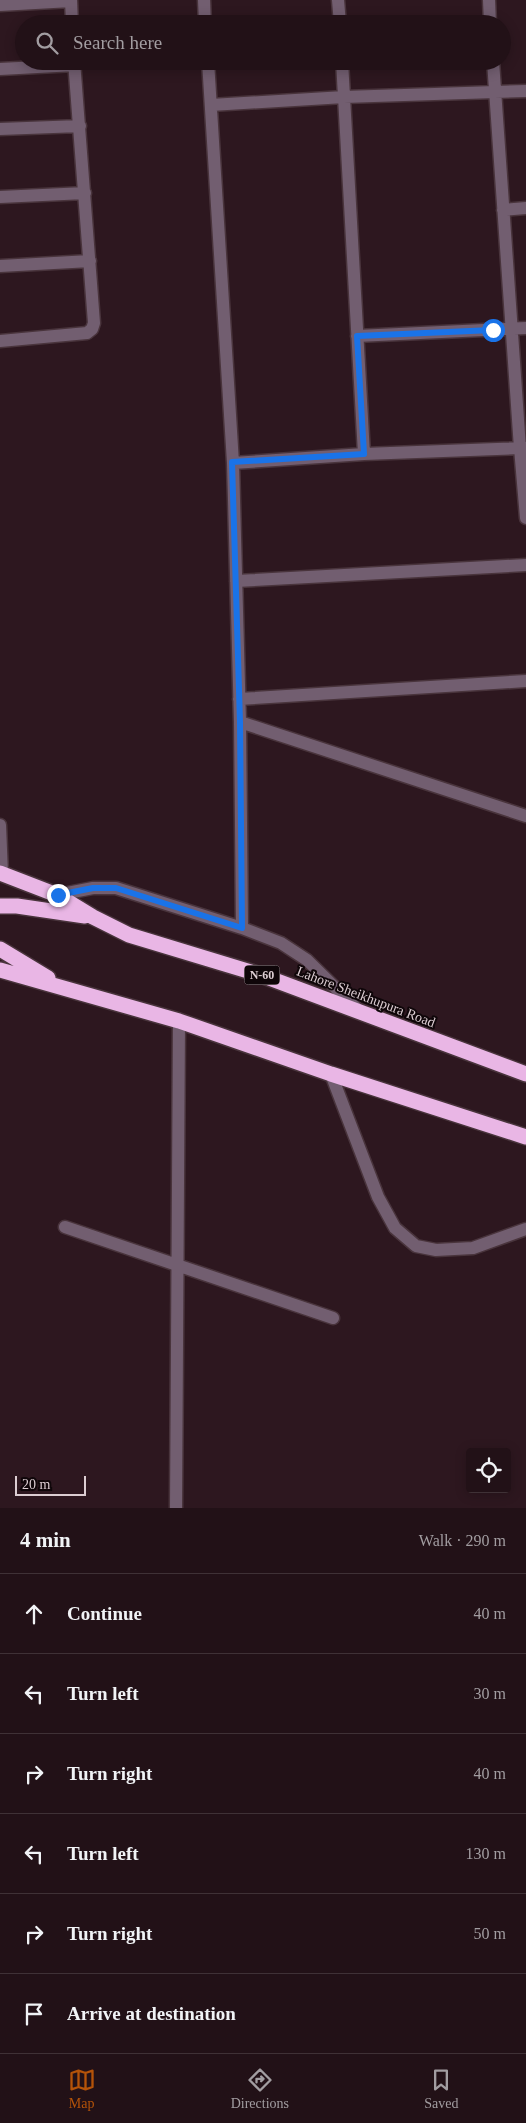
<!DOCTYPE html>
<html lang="en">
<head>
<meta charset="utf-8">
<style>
	body { margin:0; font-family:Georgia,serif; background:#2a1a20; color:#f1f3f6 }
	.controls { position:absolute; right:15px; bottom:15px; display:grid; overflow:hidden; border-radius:5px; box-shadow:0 2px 12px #0003 }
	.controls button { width:45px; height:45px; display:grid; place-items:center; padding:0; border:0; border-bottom:1px solid #3f3136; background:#221117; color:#f1f3f6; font:25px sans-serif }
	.scale { position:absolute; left:15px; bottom:12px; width:71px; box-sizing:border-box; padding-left:5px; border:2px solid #dccdd2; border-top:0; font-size:14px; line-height:18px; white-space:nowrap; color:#dccdd2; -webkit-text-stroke:4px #0f0609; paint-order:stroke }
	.stop { position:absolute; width:15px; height:15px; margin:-11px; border:4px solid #1a73e8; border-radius:50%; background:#fff }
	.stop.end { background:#1a73e8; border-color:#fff; box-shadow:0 1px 5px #0008 }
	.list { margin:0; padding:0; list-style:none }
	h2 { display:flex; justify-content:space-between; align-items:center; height:65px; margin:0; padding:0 20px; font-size:21px }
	h2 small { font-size:16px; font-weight:400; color:#a29da1 }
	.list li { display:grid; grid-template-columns:32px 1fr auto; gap:15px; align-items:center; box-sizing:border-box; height:80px; padding:0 20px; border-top:1px solid #3f3136 }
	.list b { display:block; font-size:19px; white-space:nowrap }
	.list em { font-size:16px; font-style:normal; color:#a29da1 }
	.icon { flex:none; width:28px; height:28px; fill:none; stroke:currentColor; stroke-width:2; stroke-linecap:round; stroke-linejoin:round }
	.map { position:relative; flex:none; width:526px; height:1508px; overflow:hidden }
	.search { position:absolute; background:#221117; box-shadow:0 2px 12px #0003; left:15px; right:15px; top:15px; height:55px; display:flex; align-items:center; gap:12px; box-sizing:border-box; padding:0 18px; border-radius:28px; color:#a29da1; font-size:19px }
	.sheet { height:545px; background:#221117 }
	nav { display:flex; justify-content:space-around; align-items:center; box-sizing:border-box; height:70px; border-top:1px solid #3f3136; background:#221117; font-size:14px; color:#a29da1 }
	nav a { display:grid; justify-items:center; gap:2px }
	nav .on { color:#b45309 }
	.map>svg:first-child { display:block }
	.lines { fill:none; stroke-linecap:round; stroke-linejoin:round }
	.minor-casing { stroke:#49343c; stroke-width:15 }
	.highway-casing { stroke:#49343c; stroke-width:18 }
	.minor { stroke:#725e70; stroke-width:12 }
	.highway { stroke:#e9b6e5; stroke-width:15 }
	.route { stroke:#1a73e8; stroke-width:6 }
	.labels { text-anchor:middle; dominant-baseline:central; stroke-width:4; stroke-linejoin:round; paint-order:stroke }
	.shield { fill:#0f0609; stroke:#9e9196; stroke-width:1 }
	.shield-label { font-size:12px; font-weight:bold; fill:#dccdd2 }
	.street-label { font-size:14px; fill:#dccdd2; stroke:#0f0609 }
</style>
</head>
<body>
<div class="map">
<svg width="526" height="1508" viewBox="0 0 526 1508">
	<rect width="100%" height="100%" fill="#2d171f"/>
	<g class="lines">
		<defs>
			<path id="minor" d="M71 0 72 24
				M204 0 205 24
				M338 0 340 24
				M489 0 490 24
				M0 5 71 1
				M208 61 233 463 240 722 242 928
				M342 61 364 454 520 448 493 61
				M0 69 75 65
				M211 105 344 97 526 91
				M0 129 80 126
				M0 197 85 193
				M503 210 526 208
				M0 266 90 261
				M357 336 526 328
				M0 341 87 333 92 329 94 323 74 61
				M526 448H520L526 518
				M233 463 364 454
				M236 581 526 565
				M239 699 526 681
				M240 722 526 816
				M0 825 2 874
				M57 895 93 888H116L242 928 281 943 307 960 359 1011
				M331 1074 378 1197 395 1228 416 1246 436 1250 473 1248 526 1229
				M65 1227 333 1318
				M176 1508 179 1021"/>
			<path id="highway" d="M0 873 57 895 93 917 129 935 261 975 526 1074
				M0 906H17L85 916
				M0 949 48 978
				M0 970 179 1021 331 1074 526 1137"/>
		</defs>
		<use href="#minor" class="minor-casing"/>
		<use href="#highway" class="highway-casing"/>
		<use href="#minor" class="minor"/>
		<use href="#highway" class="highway"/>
	</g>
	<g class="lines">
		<path class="route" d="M58 895 93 888H116L242 928 240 722 232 462 364 454 357 336 493 330"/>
	</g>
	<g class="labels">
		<rect class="shield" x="244.5" y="965.5" width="35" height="19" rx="4"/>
		<g class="shield-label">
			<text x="262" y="975">N-60</text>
		</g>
		<g class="street-label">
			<text transform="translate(366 997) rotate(21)">Lahore Sheikhupura Road</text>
		</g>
	</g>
</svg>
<div class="controls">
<button><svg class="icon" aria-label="locate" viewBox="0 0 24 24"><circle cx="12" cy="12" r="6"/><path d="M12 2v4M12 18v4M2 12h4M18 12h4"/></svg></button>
</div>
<div class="scale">20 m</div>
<div class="stop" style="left:493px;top:330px"></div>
<div class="stop end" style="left:58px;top:895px"></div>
<div class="search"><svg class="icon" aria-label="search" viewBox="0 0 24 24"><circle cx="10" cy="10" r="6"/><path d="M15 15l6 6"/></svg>Search here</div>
</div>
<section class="sheet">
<h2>4 min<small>Walk · 290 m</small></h2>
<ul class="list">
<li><svg class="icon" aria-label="ahead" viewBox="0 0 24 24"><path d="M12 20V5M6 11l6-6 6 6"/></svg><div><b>Continue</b></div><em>40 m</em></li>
<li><svg class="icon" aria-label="left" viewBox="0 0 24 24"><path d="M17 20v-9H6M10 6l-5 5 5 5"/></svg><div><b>Turn left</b></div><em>30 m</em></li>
<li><svg class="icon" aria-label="right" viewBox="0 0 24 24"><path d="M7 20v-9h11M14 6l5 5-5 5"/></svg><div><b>Turn right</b></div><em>40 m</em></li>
<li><svg class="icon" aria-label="left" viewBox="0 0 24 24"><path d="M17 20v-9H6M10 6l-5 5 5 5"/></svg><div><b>Turn left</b></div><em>130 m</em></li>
<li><svg class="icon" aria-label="right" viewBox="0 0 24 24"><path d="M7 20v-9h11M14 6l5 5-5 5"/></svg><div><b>Turn right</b></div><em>50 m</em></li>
<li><svg class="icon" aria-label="arrive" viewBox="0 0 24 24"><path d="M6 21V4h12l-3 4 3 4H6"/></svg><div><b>Arrive at destination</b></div></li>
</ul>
</section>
<nav>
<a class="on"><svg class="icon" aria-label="map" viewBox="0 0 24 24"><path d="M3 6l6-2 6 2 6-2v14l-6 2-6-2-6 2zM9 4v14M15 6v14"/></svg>Map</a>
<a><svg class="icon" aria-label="directions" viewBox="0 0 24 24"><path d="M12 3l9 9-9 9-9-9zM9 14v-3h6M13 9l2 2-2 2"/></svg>Directions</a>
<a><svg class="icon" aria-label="saved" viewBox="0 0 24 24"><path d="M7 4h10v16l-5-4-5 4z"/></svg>Saved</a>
</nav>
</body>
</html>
